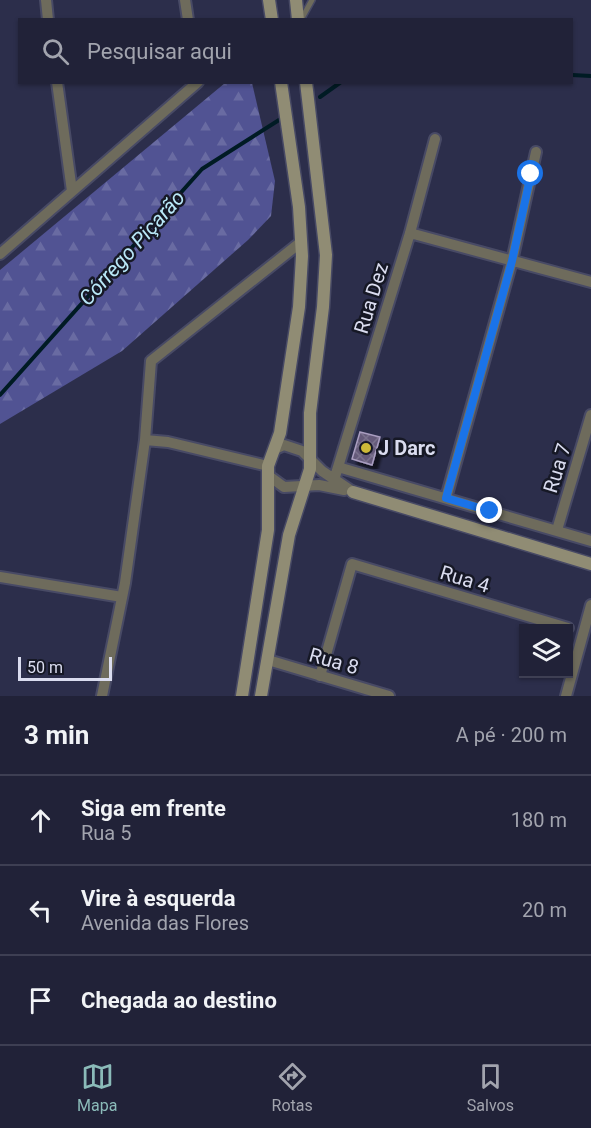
<!DOCTYPE html>
<html lang="pt">
<head>
<meta charset="utf-8">
<style>
	body { margin:0; font-family:Roboto,sans-serif; background:#2d2f43; color:#f1f3f6 }
	.controls { position:absolute; right:18px; bottom:18px; display:grid; overflow:hidden; border-radius:0px; box-shadow:0 2px 4px #0004 }
	.controls button { width:54px; height:54px; display:grid; place-items:center; padding:0; border:0; border-bottom:2px solid #3e3f53; background:#212238; color:#f1f3f6; font:30px sans-serif }
	.scale { position:absolute; left:18px; bottom:15px; width:94px; box-sizing:border-box; padding-left:6px; border:3px solid #dadcef; border-top:0; font-size:16px; line-height:21px; white-space:nowrap; color:#dadcef; -webkit-text-stroke:4px #161825; paint-order:stroke }
	.stop { position:absolute; width:18px; height:18px; margin:-14px; border:4px solid #1a73e8; border-radius:50%; background:#fff }
	.stop.end { background:#1a73e8; border-color:#fff; box-shadow:0 2px 6px #0008 }
	.list { margin:0; padding:0; list-style:none }
	h2 { display:flex; justify-content:space-between; align-items:center; height:78px; margin:0; padding:0 24px; font-size:26px }
	h2 small { font-size:20px; font-weight:400; color:#a2a4ae }
	.list li { display:grid; grid-template-columns:39px 1fr auto; gap:18px; align-items:center; box-sizing:border-box; height:90px; padding:0 24px; border-top:2px solid #3e3f53 }
	.list b { display:block; font-size:22px; white-space:nowrap }
	.list p { margin:0; font-size:20px; white-space:nowrap; color:#a2a4ae }
	.list em { font-size:20px; font-style:normal; color:#a2a4ae }
	.icon { flex:none; width:33px; height:33px; fill:none; stroke:currentColor; stroke-width:2; stroke-linecap:round; stroke-linejoin:round }
	.map { position:relative; flex:none; width:591px; height:696px; overflow:hidden }
	.search { position:absolute; background:#212238; box-shadow:0 2px 4px #0004; left:18px; right:18px; top:18px; height:66px; display:flex; align-items:center; gap:15px; box-sizing:border-box; padding:0 21px; border-radius:0px; color:#a2a4ae; font-size:22px }
	.sheet { height:348px; background:#212238 }
	nav { display:flex; justify-content:space-around; align-items:center; box-sizing:border-box; height:84px; border-top:2px solid #3e3f53; background:#212238; font-size:16px; color:#a2a4ae }
	nav a { display:grid; justify-items:center; gap:3px }
	nav .on { color:#8bbbb9 }
	.map>svg:first-child { display:block }
	.forest { fill:url(#forest-firs) }
	.lines { fill:none; stroke-linecap:round; stroke-linejoin:round }
	.stream { stroke:#001b24; stroke-width:4 }
	.building { fill:url(#building-cross-hatch); stroke:#aa9ec1; stroke-width:1.5; filter:url(#shadow) }
	.lane-casing { stroke:#484a65; stroke-width:8 }
	.street-casing { stroke:#484a65; stroke-width:14 }
	.secondary-casing { stroke:#484a65; stroke-width:15 }
	.lane { stroke:#6e6b5c; stroke-width:5 }
	.street { stroke:#6e6b5c; stroke-width:10 }
	.secondary { stroke:#908c74; stroke-width:12 }
	.route { stroke:#1a73e8; stroke-width:8 }
	.poi-dot { fill:#cdb938; stroke:#161825; stroke-width:2 }
	.labels { text-anchor:middle; dominant-baseline:central; stroke-width:5; stroke-linejoin:round; paint-order:stroke }
	.street-label { font-size:20px; fill:#dadcef; stroke:#161825 }
	.poi-label { font-size:20px; font-weight:bold; fill:#dadcef; stroke:#161825; text-anchor:start }
	.water-label { font-size:21px; font-style:italic; fill:#b9e8f8; stroke:#161825 }
</style>
</head>
<body>
<div class="map">
<svg width="591" height="696" viewBox="0 0 591 696">
	<defs>
		<pattern id="forest-firs" width="22" height="20" patternUnits="userSpaceOnUse" patternTransform="scale(1.5)"><rect width="22" height="20" fill="#515393"/><path d="M5 1l3.5 6h-7zM16 11l3.5 6h-7z" fill="#696ba2"/></pattern>
		<pattern id="building-cross-hatch" width="8" height="8" patternUnits="userSpaceOnUse" patternTransform="scale(1.5)"><rect width="8" height="8" fill="#655a7a"/><path d="M0 0l8 8M0 8l8-8" fill="none" stroke="#7a718d"/></pattern>
		<filter id="shadow"><feDropShadow dx="5" dy="5" stdDeviation="1.5" flood-color="#0009"/></filter>
	</defs>
	<rect width="100%" height="100%" fill="#2c2e4b"/>
	<path class="forest" d="M225 83H252L275 181 271 216 248 240 122 351 0 424V270Z"/>
	<g class="lines">
		<path class="stream" d="M572 75 591 76
			M320 97 341 82
			M0 395 202 169 279 120"/>
	</g>
	<path class="building" d="M360 432 380 437 372 465 352 459Z"/>
	<g class="lines">
		<defs>
			<path id="lane" d="M302 18 312 0"/>
			<path id="street" d="M46 0 48 20
				M185 0 188 20
				M57 82 72 191
				M410 233 591 282
				M0 254 198 82
				M145 440 151 361 301 242
				M275 449 284 445 302 451 322 471 353 492
				M338 467 591 541
				M269 476 284 487 319 485 344 490
				M334 480 410 233 435 139
				M446 498 512 261 536 152
				M557 530 591 415
				M0 577 122 597
				M268 660 389 696
				M320 676 352 564 568 628
				M102 696 125 583 145 440 168 442 268 466
				M566 696 591 605"/>
			<path id="secondary" d="M269 0 272 20
				M296 0 298 20
				M353 492 591 564
				M242 696 268 530V466L280 433 299 307 302 256 299 207 281 82
				M261 696 289 535 310 469V413L323 307 326 255 306 82"/>
		</defs>
		<use href="#lane" class="lane-casing"/>
		<use href="#street" class="street-casing"/>
		<use href="#secondary" class="secondary-casing"/>
		<use href="#lane" class="lane"/>
		<use href="#street" class="street"/>
		<use href="#secondary" class="secondary"/>
	</g>
	<g class="lines">
		<path class="route" d="M490 511 446 498 512 261 531 174"/>
	</g>
	<circle class="poi-dot" cx="366" cy="448" r="6"/>
	<g class="labels">
		<g class="street-label">
			<text transform="translate(371 298) rotate(-73)">Rua Dez</text>
			<text transform="translate(557 468) rotate(-73)">Rua 7</text>
			<text transform="translate(465 579) rotate(17)">Rua 4</text>
			<text transform="translate(334 661) rotate(16)">Rua 8</text>
		</g>
		<g class="poi-label">
			<text x="378" y="448">J Darc</text>
		</g>
		<g class="water-label">
			<text transform="translate(132 248) rotate(-48)">Córrego Piçarão</text>
		</g>
	</g>
</svg>
<div class="controls">
<button><svg class="icon" aria-label="layers" viewBox="0 0 24 24"><path d="M12 4l9 5-9 5-9-5zM3 14l9 5 9-5"/></svg></button>
</div>
<div class="scale">50 m</div>
<div class="stop" style="left:531px;top:174px"></div>
<div class="stop end" style="left:490px;top:511px"></div>
<div class="search"><svg class="icon" aria-label="search" viewBox="0 0 24 24"><circle cx="10" cy="10" r="6"/><path d="M15 15l6 6"/></svg>Pesquisar aqui</div>
</div>
<section class="sheet">
<h2>3 min<small>A pé · 200 m</small></h2>
<ul class="list">
<li><svg class="icon" aria-label="ahead" viewBox="0 0 24 24"><path d="M12 20V5M6 11l6-6 6 6"/></svg><div><b>Siga em frente</b><p>Rua 5</p></div><em>180 m</em></li>
<li><svg class="icon" aria-label="left" viewBox="0 0 24 24"><path d="M17 20v-9H6M10 6l-5 5 5 5"/></svg><div><b>Vire à esquerda</b><p>Avenida das Flores</p></div><em>20 m</em></li>
<li><svg class="icon" aria-label="arrive" viewBox="0 0 24 24"><path d="M6 21V4h12l-3 4 3 4H6"/></svg><div><b>Chegada ao destino</b></div></li>
</ul>
</section>
<nav>
<a class="on"><svg class="icon" aria-label="map" viewBox="0 0 24 24"><path d="M3 6l6-2 6 2 6-2v14l-6 2-6-2-6 2zM9 4v14M15 6v14"/></svg>Mapa</a>
<a><svg class="icon" aria-label="directions" viewBox="0 0 24 24"><path d="M12 3l9 9-9 9-9-9zM9 14v-3h6M13 9l2 2-2 2"/></svg>Rotas</a>
<a><svg class="icon" aria-label="saved" viewBox="0 0 24 24"><path d="M7 4h10v16l-5-4-5 4z"/></svg>Salvos</a>
</nav>
</body>
</html>
